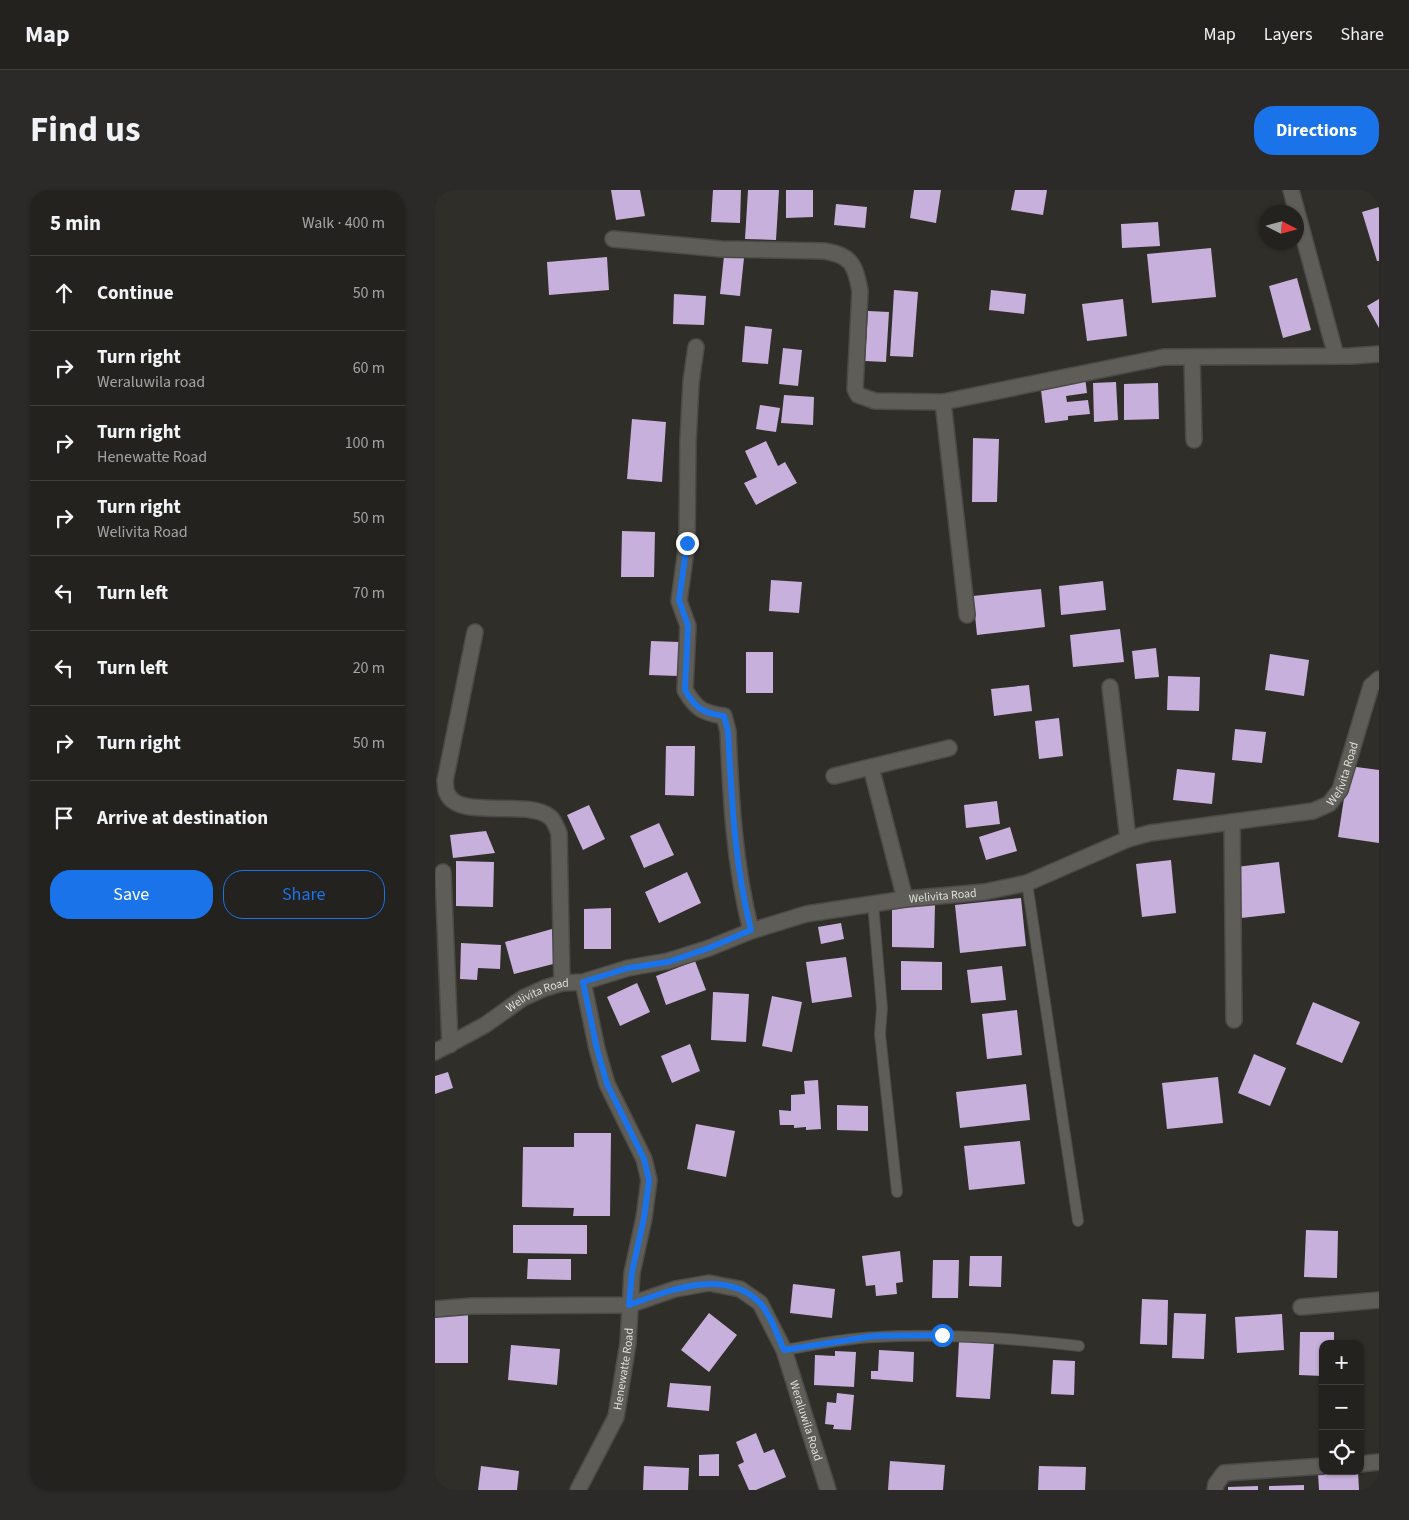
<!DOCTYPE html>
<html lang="en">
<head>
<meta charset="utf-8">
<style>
	body { margin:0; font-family:"Source Sans 3",sans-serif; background:#2b2a28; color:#f1f3f6 }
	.controls { position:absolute; right:15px; bottom:15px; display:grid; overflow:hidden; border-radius:10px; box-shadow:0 1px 4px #0004 }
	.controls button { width:45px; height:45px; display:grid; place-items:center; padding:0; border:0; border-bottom:1px solid #403f3d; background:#23221f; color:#f1f3f6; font:25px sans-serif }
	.compass { position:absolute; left:824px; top:15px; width:45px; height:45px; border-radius:50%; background:#23221f; box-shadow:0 1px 4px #0004; rotate:96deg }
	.stop { position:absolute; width:15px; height:15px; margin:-11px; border:4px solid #1a73e8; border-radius:50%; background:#fff }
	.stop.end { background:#1a73e8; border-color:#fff; box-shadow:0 1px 5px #0008 }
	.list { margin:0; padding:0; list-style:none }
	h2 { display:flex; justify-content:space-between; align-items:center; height:65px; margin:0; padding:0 20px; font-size:21px }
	h2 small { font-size:16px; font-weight:400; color:#a3a4a4 }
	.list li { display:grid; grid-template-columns:32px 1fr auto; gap:15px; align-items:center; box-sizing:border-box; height:75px; padding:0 20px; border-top:1px solid #403f3d }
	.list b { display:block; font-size:19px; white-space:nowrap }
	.list p { margin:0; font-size:16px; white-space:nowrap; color:#a3a4a4 }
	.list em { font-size:16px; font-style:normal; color:#a3a4a4 }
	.actions { display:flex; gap:10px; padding:15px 20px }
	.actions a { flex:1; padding:11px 0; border:1px solid #1a73e8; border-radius:20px; text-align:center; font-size:18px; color:#1a73e8 }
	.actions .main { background:#1a73e8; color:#fff }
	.icon { flex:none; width:28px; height:28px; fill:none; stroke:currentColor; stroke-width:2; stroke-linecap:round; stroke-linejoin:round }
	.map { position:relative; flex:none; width:944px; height:1300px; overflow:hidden; border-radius:20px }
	header { display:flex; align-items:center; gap:30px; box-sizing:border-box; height:70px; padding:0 25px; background:#23221f; border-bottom:1px solid #403f3d }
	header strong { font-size:24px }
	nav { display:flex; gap:28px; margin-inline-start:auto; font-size:18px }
	.intro { display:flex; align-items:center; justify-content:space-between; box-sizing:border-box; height:120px; padding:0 30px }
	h1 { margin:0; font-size:35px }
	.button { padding:12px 22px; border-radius:20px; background:#1a73e8; color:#fff; font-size:18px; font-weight:700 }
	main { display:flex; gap:30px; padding:0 30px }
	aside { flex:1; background:#23221f; border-radius:20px; box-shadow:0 1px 4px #0004 }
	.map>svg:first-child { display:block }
	.building { fill:#c8b0dc }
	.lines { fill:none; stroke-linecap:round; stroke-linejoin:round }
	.lane-casing { stroke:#4b4a46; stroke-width:12 }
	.street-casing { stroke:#4b4a46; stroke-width:18 }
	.secondary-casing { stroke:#4b4a46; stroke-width:18 }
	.lane { stroke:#5e5d57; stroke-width:10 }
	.street { stroke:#5e5d57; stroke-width:15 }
	.secondary { stroke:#5e5d57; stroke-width:15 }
	.route { stroke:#1a73e8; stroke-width:6 }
	.labels { text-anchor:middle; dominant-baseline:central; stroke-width:5; stroke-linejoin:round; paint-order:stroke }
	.street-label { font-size:12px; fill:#dfdfdb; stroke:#25241f }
</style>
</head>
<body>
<header>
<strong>Map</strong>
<nav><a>Map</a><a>Layers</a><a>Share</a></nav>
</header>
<div class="intro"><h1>Find us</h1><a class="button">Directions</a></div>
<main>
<aside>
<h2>5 min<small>Walk · 400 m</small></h2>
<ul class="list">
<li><svg class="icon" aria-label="ahead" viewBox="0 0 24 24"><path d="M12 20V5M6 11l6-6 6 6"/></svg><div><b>Continue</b></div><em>50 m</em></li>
<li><svg class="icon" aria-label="right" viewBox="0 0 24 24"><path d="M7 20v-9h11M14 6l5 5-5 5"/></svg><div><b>Turn right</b><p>Weraluwila road</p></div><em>60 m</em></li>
<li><svg class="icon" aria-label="right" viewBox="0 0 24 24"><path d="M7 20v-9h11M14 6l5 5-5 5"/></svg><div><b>Turn right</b><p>Henewatte Road</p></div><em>100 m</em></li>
<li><svg class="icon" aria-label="right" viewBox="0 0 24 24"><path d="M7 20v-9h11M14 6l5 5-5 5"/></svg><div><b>Turn right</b><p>Welivita Road</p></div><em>50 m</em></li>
<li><svg class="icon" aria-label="left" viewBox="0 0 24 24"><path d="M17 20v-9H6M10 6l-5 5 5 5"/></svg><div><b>Turn left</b></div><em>70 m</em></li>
<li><svg class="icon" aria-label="left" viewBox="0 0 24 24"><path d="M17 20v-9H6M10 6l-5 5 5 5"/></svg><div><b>Turn left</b></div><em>20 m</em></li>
<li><svg class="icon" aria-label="right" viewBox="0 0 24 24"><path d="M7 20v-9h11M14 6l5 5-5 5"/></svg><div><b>Turn right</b></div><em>50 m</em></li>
<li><svg class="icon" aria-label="arrive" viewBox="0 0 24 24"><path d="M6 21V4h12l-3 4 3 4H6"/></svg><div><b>Arrive at destination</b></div></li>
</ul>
<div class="actions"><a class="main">Save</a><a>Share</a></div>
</aside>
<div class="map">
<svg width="944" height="1300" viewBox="0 0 944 1300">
	<rect width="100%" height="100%" fill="#2f2e29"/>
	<path class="building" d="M176 0H205L210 26 181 30Z
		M278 0H306L305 33 276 32Z
		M313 0H344L341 50 310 49Z
		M351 0H378V27L351 28Z
		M479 0H506L501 33 475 28Z
		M580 0H612L608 25 576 20Z
		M401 14 432 17 430 38 399 35Z
		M944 17V71H942L927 22Z
		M723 32 725 56 687 58 686 34Z
		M776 58 781 107 717 113 712 64Z
		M289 66 309 68 305 106 285 104Z
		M172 67 174 100 114 105 112 72Z
		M862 88 876 140 848 148 834 96Z
		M459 100 483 102 478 167 455 166Z
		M556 100 591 104 589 124 554 120Z
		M239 104 271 106 269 135 238 134Z
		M688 109 692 146 652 151 647 114Z
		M944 109V138L932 116Z
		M433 121 454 122 451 172 430 171Z
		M310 136 337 139 333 174 307 172Z
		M348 158 367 160 363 196 344 194Z
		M650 187 652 203 631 206 632 212 653 210 655 224 633 226V230L610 233 605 192Z
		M681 192 683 230 659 232 658 193Z
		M723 193 724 229 689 230V194Z
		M349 205 379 207 378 235 346 233Z
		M325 215 345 218 341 242 321 239Z
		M197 229 231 232 227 292 192 289Z
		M538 248 564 249 562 312H537Z
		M331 251 343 276 350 272 362 293 321 315 309 293 322 287 310 261Z
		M187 341 220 342 219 387H186Z
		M336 390 367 392 364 423 334 421Z
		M668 391 671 420 626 425 624 396Z
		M606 399 610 437 542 445 538 406Z
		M685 439 689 472 638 477 635 445Z
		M216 451 244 452 243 486 214 485Z
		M721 458 724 487 700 489 697 461Z
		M311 462H338V503H311Z
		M835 464 874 470 869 506 830 500Z
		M733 486 765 487 764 521 732 520Z
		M594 495 597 521 559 526 556 499Z
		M624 528 628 566 604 569 600 531Z
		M800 539 831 542 827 573 797 570Z
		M231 556H260L259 606 230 605Z
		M914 576 944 580V653L903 647Z
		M742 579 780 583 777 614 738 610Z
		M562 611 565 634 531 638 529 615Z
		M154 615 170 649 148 660 132 625Z
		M224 633 239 665 209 678 195 646Z
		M575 637 582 661 551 670 544 647Z
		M51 641 60 663 18 668 15 645Z
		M736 670 741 723 707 727 701 674Z
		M21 671 59 672 58 717 21 716Z
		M844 672 850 723 806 728 801 677Z
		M252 682 266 713 224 733 210 702Z
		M586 708 591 756 525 763 520 715Z
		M457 714 500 715 499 758 457 757Z
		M176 718V759H149V719Z
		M406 733 409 749 386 754 383 737Z
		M117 739 126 772 79 784 70 752Z
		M26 753 66 755 65 779 43 778 42 790 25 789Z
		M411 767 417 807 377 813 371 772Z
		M260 771 271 800 231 815 221 786Z
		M466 771 507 772V800H466Z
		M567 776 571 810 536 813 532 780Z
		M202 793 215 822 185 836 172 807Z
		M278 802 314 804 311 852 276 850Z
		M337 806 367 812 357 862 327 856Z
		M878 812 925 832 907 873 861 854Z
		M582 820 587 865 552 869 547 824Z
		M255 854 265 881 237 893 226 866Z
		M819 864 851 878 835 916 803 903Z
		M13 882 18 898 0 904V886Z
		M783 887 788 933 732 939 727 893Z
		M383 890 386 939 371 940V937L359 938V935H345L344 920 356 921V905L370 904 369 891Z
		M591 894 595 930 525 938 521 902Z
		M402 915 433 916V941L402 940Z
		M261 934 300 941 291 987 252 979Z
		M139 943H176L175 1026H138L139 1018 87 1017 88 957H139Z
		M585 951 590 994 534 1000 529 956Z
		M78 1035H152V1064L78 1063Z
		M871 1040 903 1041 902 1088 869 1087Z
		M465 1061 468 1092 461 1093 462 1104 441 1106 440 1095 431 1096 427 1066Z
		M535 1066H567L566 1097 534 1096Z
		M93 1069H136V1090L92 1089Z
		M498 1070H524L523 1108H497Z
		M358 1094 400 1099 397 1128 355 1123Z
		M707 1109 733 1110 732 1155 705 1154Z
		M274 1123 302 1145 274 1182 246 1160Z
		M739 1123 771 1124 769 1169 737 1168Z
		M847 1124 849 1160 802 1163 800 1127Z
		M0 1125H33V1173H0Z
		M865 1142H899V1154H888V1186L864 1185Z
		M524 1151 559 1153 555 1209 521 1207Z
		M76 1155 125 1159 122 1195 73 1190Z
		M444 1160 479 1162 478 1192 436 1189V1181H443Z
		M400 1161 421 1162 419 1197 379 1195 380 1165 400 1166Z
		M618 1170 640 1171 639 1205 616 1204Z
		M235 1193 276 1196 274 1221 232 1217Z
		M402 1203 419 1205 416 1240 398 1239 399 1235 390 1234 392 1212 401 1213Z
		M321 1243 329 1263 339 1259 351 1287 321 1300H314L303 1275 309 1272 301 1252Z
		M284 1264V1286H264V1265Z
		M455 1271 510 1275 508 1300H453Z
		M46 1276 84 1281 82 1300H43Z
		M209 1276 254 1278 253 1300H208Z
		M604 1276 651 1277 650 1300H603Z
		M923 1281 924 1300H884L883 1283Z
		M869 1295V1300H834V1296Z
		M823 1296V1300H793V1297Z"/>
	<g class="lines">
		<defs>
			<path id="lane" d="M592 693 643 1031
				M438 714 447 818 445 844 462 1002
				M349 1160C379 1155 410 1148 441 1147 509 1143 576 1148 644 1156"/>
			<g id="street">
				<path d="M856 0 901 166"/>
				<path d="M178 49 286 59 389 61C416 65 420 74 425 101L420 199 423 205 440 211 508 212 729 167 916 166 944 164"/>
				<path d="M261 157 256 192 253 251 252 353 244 411 253 436 250 500C261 519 268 523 289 526L293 541C296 611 299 672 316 741"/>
				<path d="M757 167 759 250"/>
				<path d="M508 212 532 425"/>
				<path d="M40 442 10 591C11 595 10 600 12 603 23 631 92 608 115 627 119 630 122 638 124 643L127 793"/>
				<path d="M675 497 693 649"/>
				<path d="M436 577 470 709"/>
				<path d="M399 586 514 558"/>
				<path d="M797 632 799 830"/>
				<path d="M8 682 15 855"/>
				<path d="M866 1117 944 1110"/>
				<path id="s1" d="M0 1119 37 1116 194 1115 240 1099 274 1093 305 1099 325 1113 349 1160 393 1300"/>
				<path d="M925 1274 944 1272"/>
				<path id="s2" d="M143 1300 181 1227 193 1153 197 1083 209 1028 214 990 209 969 172 894 162 859 148 792"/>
				<path d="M780 1300 781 1294 789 1283 888 1276"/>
			</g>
			<g id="secondary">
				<path id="s3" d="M0 862 50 835 88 808 110 798 127 793 148 792 193 778 233 771 274 758 316 741 371 724 470 709 549 702 592 693 693 649 715 643 878 621 894 614 905 600 936 496 944 489"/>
			</g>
		</defs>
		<use href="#lane" class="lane-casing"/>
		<use href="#street" class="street-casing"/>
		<use href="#secondary" class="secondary-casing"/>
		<use href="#lane" class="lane"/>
		<use href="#street" class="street"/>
		<use href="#secondary" class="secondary"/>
	</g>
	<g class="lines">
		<path class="route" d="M252 353 244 410 253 436 250 500C261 519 268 523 289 526L293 541C297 611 299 672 316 740L274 758 233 772 193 778 148 792 162 859 172 894 209 969 214 990 209 1028 197 1082 194 1115C233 1101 289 1077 324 1112 334 1121 343 1147 349 1160L439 1146 507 1145"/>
	</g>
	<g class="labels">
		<g class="street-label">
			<text stroke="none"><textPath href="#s3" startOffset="972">Welivita Road</textPath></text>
			<text stroke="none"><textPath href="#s3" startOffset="538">Welivita Road</textPath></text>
			<text stroke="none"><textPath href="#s3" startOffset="118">Welivita Road</textPath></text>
			<text stroke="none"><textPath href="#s2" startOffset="131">Henewatte Road</textPath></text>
			<text stroke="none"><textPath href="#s1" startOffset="460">Weraluwila Road</textPath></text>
		</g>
	</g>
</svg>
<div class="controls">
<button>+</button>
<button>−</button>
<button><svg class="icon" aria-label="locate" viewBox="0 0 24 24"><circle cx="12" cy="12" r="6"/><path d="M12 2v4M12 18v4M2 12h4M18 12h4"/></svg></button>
</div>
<svg class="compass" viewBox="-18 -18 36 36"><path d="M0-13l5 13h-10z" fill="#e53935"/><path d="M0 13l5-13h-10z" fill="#a3a4a4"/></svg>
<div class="stop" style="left:507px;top:1145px"></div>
<div class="stop end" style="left:252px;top:353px"></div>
</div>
</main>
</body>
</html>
